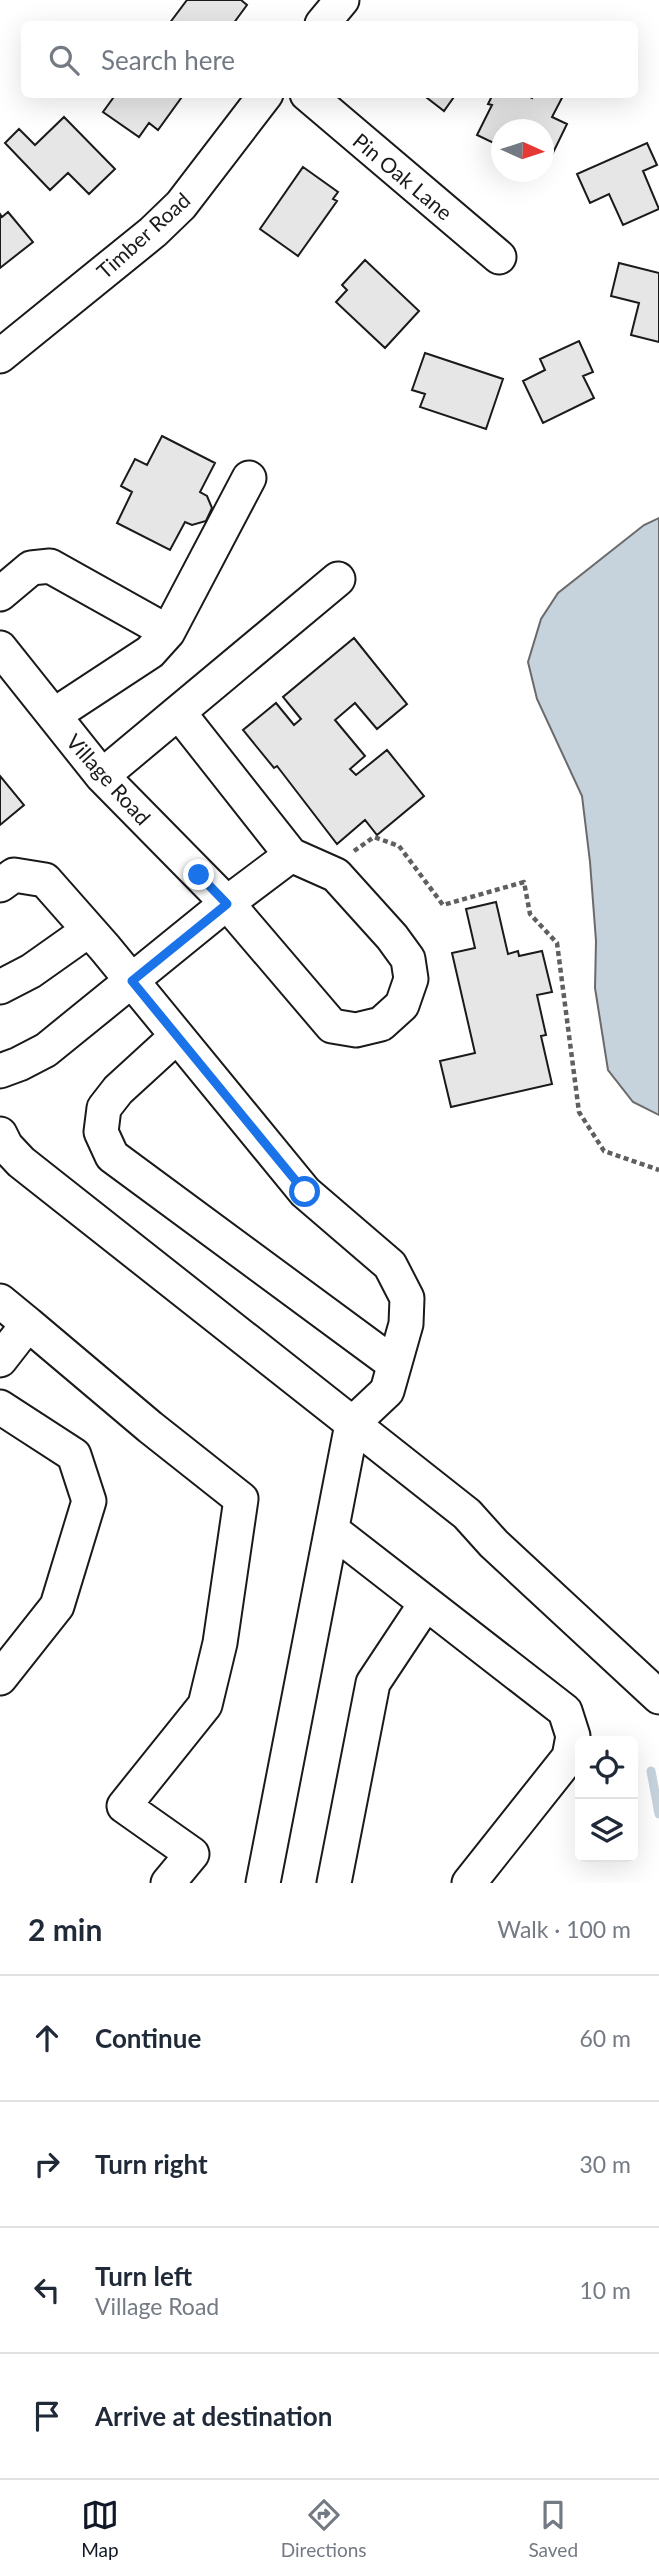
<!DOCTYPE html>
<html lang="en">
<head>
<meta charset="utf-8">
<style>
	body { margin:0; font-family:Lato,sans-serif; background:#f2f2f3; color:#1f2937 }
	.controls { position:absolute; right:21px; bottom:21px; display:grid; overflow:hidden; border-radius:10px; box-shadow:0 7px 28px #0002 }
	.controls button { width:63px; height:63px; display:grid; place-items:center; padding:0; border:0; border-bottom:2px solid #e0e1e3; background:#fff; color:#1f2937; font:35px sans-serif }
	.compass { position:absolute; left:491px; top:119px; width:63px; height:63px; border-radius:50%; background:#fff; box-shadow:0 7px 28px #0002; rotate:93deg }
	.stop { position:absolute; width:21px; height:21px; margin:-16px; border:5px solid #1a73e8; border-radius:50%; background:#fff }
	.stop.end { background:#1a73e8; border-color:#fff; box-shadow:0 2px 7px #0008 }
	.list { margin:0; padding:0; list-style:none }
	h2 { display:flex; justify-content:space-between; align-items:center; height:91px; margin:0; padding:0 28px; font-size:30px }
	h2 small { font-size:23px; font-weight:400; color:#747a83 }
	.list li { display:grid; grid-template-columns:46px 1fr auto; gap:21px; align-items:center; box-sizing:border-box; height:126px; padding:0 28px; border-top:2px solid #e0e1e3 }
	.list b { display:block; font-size:26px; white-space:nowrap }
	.list p { margin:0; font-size:23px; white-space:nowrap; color:#747a83 }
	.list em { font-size:23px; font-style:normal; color:#747a83 }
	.icon { flex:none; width:38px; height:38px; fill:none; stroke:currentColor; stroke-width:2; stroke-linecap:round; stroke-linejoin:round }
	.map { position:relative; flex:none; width:659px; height:1883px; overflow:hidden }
	.search { position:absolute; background:#fff; box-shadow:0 7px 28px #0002; left:21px; right:21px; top:21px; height:77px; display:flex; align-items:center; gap:18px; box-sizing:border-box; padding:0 24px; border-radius:10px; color:#747a83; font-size:26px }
	.sheet { height:595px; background:#fff }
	nav { display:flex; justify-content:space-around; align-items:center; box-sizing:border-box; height:98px; border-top:2px solid #e0e1e3; background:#fff; font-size:19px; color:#747a83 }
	nav a { display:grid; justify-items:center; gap:4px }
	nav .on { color:#111827 }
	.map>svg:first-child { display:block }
	.water { fill:#c6d2dc; stroke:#6a6a6a; stroke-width:2 }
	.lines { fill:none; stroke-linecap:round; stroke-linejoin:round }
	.stream { stroke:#c6d2dc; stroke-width:9 }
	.building { fill:#e6e6e6; stroke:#1a1a1a; stroke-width:2 }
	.minor-casing { stroke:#1a1a1a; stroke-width:37 }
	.path { stroke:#5f5f5f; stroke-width:4.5; stroke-dasharray:5 3.5; stroke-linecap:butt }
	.minor { stroke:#fff; stroke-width:33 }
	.route { stroke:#1a73e8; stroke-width:9 }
	.labels { text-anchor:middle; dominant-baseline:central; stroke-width:5; stroke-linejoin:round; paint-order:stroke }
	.street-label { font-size:21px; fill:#1a1a1a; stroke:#fff }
</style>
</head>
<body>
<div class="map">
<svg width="659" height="1883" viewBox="0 0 659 1883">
	<rect width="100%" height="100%" fill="#fff"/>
	<path class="water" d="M659 518V1115L633 1102 608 1070 595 988 596 941 590 862 582 796 537 699 528 662 541 619 558 593 644 525Z"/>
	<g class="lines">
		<path class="stream" d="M651 1771 659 1814"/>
	</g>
	<path class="building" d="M187 0H241L247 5 233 24H169Z
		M116 94H184L158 130 149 123 139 137 103 112Z
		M422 94H456L444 111Z
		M493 94H524L532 98 533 94H564L552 117 567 124 550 159 544 156V130H502V147L477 135 492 105 488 104Z
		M64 117 115 169 89 194 68 173 50 190 5 143 19 129 35 145Z
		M647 143 657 165 643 171 659 209 623 225 609 194 590 203 577 174Z
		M303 167 338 192 333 199 337 201 298 256 260 229Z
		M8 212 33 242 0 268V214L2 217Z
		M365 260 419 311 385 348 336 302 347 290 342 285Z
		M619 263 659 273V342L631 335 639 303 611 296Z
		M579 341 593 372 583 376 594 398 543 423 523 381 545 370 540 359Z
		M425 353 503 379 486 429 420 407 425 394 412 390Z
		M162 436 215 463 200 492 207 496 212 508 206 521 192 525 185 522 170 550 117 523 132 492 121 486 135 459 147 465Z
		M354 638 407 704 377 729 355 703 335 720 365 756 350 769 356 775 387 750 424 796 377 835 365 820 337 844 277 766 274 768 243 730 276 703 294 725 301 719 283 697Z
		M0 776 24 805 0 825Z
		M496 902 508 954 518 951 519 956 542 951 552 992 537 995 546 1035 541 1036 552 1084 451 1107 440 1061 475 1053 452 953 475 948 466 909Z"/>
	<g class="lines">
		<defs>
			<path id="minor" d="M322 24 342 0
				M307 94 499 257
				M0 356 153 232 181 205 266 94
				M0 594 31 568 50 566 168 632
				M0 648 102 776 227 903 46 1050 19 1064 0 1071
				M179 713 291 855 336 875 392 937 408 959 411 979 402 1005 381 1024 356 1030 332 1026 227 903 291 855
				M54 715 150 652 168 632 249 478
				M102 776 338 579
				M0 885 14 875 45 880 105 948 305 1192 390 1265 407 1298 406 1324 387 1391 352 1424 263 1883
				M0 987 31 971 89 930
				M177 1036 118 1090 104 1108 101 1132 112 1156 394 1364
				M0 1134 6 1146 21 1162 467 1514 494 1544 659 1697
				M0 1301 28 1324
				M0 1360 28 1324 150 1427 241 1499 220 1643 205 1705 124 1806 192 1854 168 1883
				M0 1407 74 1455 89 1501 57 1606 0 1678
				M332 1530 565 1711 573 1736 569 1757 469 1883
				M334 1883 373 1683 426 1603"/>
		</defs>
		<use href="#minor" class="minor-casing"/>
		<path class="path" d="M354 851 374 837 399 846 443 905 524 882 530 914 557 943 579 1112 604 1151 659 1170"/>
		<use href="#minor" class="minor"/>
	</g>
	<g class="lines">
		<path class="route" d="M199 875 227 904 132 981 305 1192"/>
	</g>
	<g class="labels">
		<g class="street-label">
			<text transform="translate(403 176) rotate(40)">Pin Oak Lane</text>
			<text transform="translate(143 235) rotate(-42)">Timber Road</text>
			<text transform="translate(109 779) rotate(48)">Village Road</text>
		</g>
	</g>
</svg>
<div class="controls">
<button><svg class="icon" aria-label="locate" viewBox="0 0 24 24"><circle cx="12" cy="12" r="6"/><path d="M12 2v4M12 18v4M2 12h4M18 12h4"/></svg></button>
<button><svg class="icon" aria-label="layers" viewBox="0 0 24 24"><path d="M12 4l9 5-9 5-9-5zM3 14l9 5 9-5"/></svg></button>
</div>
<svg class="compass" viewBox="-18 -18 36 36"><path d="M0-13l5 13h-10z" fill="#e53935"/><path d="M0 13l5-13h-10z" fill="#747a83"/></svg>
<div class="stop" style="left:305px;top:1192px"></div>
<div class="stop end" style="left:199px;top:875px"></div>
<div class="search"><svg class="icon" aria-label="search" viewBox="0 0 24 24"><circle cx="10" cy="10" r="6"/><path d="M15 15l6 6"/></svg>Search here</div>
</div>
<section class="sheet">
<h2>2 min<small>Walk · 100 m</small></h2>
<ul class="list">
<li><svg class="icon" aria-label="ahead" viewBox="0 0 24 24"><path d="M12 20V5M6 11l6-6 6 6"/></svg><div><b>Continue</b></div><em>60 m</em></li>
<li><svg class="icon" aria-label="right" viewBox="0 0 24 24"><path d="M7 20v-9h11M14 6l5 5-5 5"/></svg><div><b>Turn right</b></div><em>30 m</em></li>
<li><svg class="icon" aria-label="left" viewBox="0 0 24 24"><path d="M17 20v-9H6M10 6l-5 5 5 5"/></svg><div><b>Turn left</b><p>Village Road</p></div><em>10 m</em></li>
<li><svg class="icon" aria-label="arrive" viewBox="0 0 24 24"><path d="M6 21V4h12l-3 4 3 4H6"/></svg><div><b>Arrive at destination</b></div></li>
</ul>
</section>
<nav>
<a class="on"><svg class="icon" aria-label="map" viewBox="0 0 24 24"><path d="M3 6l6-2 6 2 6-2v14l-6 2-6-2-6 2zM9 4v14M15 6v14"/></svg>Map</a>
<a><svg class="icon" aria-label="directions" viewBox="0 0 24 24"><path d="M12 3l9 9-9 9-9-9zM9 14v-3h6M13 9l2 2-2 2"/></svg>Directions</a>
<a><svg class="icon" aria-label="saved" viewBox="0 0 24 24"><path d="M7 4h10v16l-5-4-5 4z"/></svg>Saved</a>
</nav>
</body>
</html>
